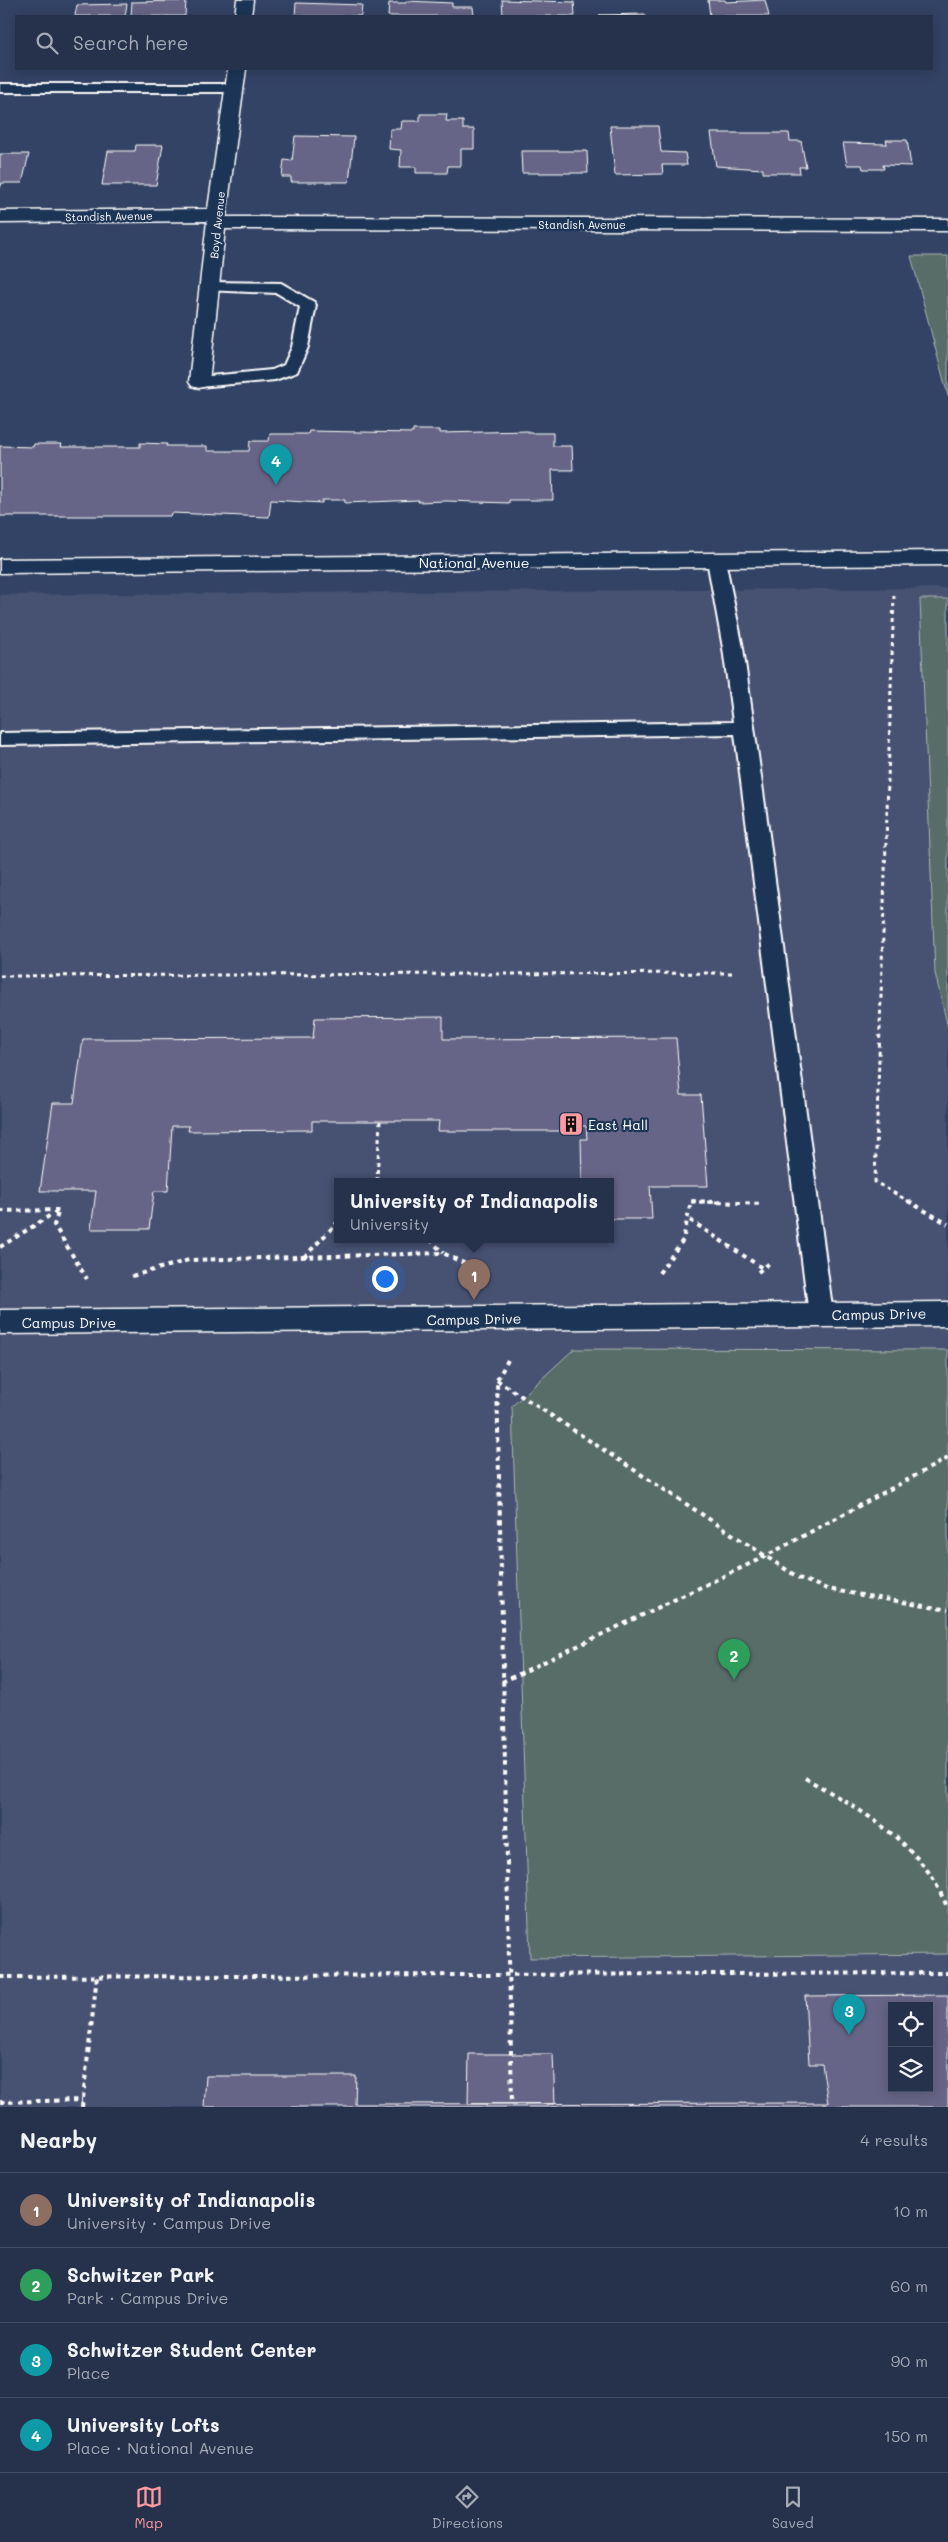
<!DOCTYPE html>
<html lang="en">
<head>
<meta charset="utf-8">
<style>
	body { margin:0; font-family:Mali,sans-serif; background:#2e3a53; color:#f1f3f6 }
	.controls { position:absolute; right:15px; bottom:15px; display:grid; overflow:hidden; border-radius:0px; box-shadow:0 2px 12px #0003 }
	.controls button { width:45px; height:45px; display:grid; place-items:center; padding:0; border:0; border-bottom:1px solid #424d64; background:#26324c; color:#f1f3f6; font:25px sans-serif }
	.you { position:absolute; left:384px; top:1278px; width:18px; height:18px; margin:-12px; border:4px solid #fff; border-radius:50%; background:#1a73e8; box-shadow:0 0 0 8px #1a73e833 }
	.badge { display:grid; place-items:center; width:32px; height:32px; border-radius:50%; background:#ff9aa2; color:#fff; font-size:16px; font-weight:700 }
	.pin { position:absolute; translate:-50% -41px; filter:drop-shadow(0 1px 2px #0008) }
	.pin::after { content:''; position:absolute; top:26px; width:18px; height:15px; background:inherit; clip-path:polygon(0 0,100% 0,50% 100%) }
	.popup { position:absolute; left:334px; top:1178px; width:280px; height:65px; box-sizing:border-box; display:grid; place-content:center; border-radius:0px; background:#26324c; filter:drop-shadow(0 1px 4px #0005); font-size:16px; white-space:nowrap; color:#a4aab5 }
	.popup b { font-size:19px; color:#f1f3f6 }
	.popup::after { content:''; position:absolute; left:50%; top:100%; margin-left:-10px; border:10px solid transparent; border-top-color:#26324c }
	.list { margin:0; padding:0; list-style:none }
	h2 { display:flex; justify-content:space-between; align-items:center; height:65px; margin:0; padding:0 20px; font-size:21px }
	h2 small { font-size:16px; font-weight:400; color:#a4aab5 }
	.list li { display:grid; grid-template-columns:32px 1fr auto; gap:15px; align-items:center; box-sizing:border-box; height:75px; padding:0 20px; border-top:1px solid #424d64 }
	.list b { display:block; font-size:19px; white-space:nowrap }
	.list p { margin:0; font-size:16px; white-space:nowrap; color:#a4aab5 }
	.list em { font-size:16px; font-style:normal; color:#a4aab5 }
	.icon { flex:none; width:28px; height:28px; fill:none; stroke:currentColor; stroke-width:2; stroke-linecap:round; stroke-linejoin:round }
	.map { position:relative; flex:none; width:948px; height:2107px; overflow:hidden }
	.search { position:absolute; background:#26324c; box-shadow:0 2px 12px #0003; left:15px; right:15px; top:15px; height:55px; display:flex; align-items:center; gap:12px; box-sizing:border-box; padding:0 18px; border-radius:0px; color:#a4aab5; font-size:19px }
	.sheet { height:365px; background:#26324c }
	nav { display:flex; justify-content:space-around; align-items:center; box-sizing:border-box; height:70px; border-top:1px solid #424d64; background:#26324c; font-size:14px; color:#a4aab5 }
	nav a { display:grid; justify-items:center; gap:2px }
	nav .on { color:#ff9aa2 }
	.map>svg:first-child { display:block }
	.built { fill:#465172; fill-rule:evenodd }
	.green { fill:#586c67; stroke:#acb6b3 }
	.building { fill:#666587; stroke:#fff; fill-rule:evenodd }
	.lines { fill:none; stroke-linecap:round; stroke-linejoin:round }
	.service-casing { stroke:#fff; stroke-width:4 }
	.minor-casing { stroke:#fff; stroke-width:3 }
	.path-far1 { stroke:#fff; stroke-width:3; stroke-dasharray:4 4; stroke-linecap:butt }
	.path { stroke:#fff; stroke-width:4; stroke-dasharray:4.5 4.5; stroke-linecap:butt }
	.service { fill:#1d3557; fill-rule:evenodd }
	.minor { fill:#1d3557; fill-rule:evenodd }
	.labels { text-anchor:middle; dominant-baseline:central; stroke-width:4.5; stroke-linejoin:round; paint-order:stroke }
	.far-street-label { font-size:11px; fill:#fff; stroke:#1d3557 }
	.street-label { font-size:14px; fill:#fff; stroke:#1d3557 }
	.poi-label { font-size:14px; fill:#fff; stroke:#1d3557; text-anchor:start }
</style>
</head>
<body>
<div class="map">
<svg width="948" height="2107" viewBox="0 0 948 2107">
	<rect width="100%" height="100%" fill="#334365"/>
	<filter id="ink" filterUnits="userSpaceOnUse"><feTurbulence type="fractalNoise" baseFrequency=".02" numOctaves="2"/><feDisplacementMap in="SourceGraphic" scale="10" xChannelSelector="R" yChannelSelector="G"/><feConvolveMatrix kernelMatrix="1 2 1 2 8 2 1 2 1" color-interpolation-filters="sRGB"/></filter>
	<g filter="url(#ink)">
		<path class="built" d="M948 588V2107H0V595ZM338 1181H610V1239H338ZM892 2006H929V2088H892Z"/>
		<path class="green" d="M911 256H948V396Z
			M920 599H948V1028L935 973Z
			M574 1349 948 1350V1954L530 1958 512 1406Z"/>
		<path class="building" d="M502 0 574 2 575 16H503Z
			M708 0H725L726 2 765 0 769 16H710Z
			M186 1 185 16H131L132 2Z
			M406 1 452 3V7H473L474 16H388L389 3H406Z
			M296 3 362 5 361 16H295Z
			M127 4 125 16H75L77 5Z
			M645 14V16L599 15Z
			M420 114H447L446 121H463V129H474V149H461V166H448L447 173H416V167H400L401 150 389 149 390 129H401L402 121H420Z
			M610 126H658L661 152 685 153 687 165H662L663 174 615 175Z
			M711 133H789L790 141H801L806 167H799L800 173H763V169L716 166Z
			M295 136 354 137 349 182H291V177H282L284 160 292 161Z
			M886 140H907L911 166 883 165 884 169H863L862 165H847L843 143 887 144Z
			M136 145H163L156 185H102L108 151H135Z
			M521 151H587L588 173H522Z
			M0 154H29L22 183H2L0 188Z
			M413 430H440V433L528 431V433H553V446H572L573 470H552L553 500H509V503L446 501 418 502 419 500 345 503V500H322V503L271 500 269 517 171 513 170 516H0V446L33 447 34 444H62L61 447H140V443L167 444 166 446H207V451H249L250 441H269L270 434H308L309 431 413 433Z
			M443 1017V1039L676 1038 681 1095H701L708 1186H650L652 1219H610V1181H582L581 1139H587L586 1126 563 1127V1131H438L439 1121H312V1130L188 1131 189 1126H172L168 1191H154L149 1229H91L96 1191H40L53 1103H74L83 1039 313 1038 315 1018Z
			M948 1995V2107H204L206 2076H356L355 2104 828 2103 822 2064H809L805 1996ZM892 2006H929V2088H892Z
			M469 2054H553L555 2104H468Z"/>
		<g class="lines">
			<defs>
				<path id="service" d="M0 84H235L242 88 235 92H0Z
					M210 282 281 283 314 302 316 305 308 347 297 372 275 380 199 387 193 386 191 382 193 378 199 377 272 370 284 365 292 347 300 307 277 293 204 290 202 287 204 284Z
					M716 555 722 556 725 560 743 648 767 820 833 1315 830 1322 821 1325 812 1322 809 1315 735 734 0 745V733L733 722 723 648 707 560 710 556Z"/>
				<path id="minor" d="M237 0H253L251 16H235Z
					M228 69H246L226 217 948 219V231L225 229 209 382 206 386 199 388 192 386 189 382 207 221 0 223V211L208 209Z
					M948 551V565L0 573V559Z
					M948 1302V1326L0 1334V1310Z"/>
			</defs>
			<use href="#service" class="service-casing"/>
			<use href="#minor" class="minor-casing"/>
			<path class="path-far1" d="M894 595 875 1182 910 1202
				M0 976 733 973
				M377 1181 380 1121
				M691 1202H720"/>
			<path class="path" d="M908 1201 948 1224
				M0 1211 59 1210 54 1225 87 1279
				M690 1220 762 1268
				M430 1239 443 1253
				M0 1247 59 1210
				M304 1257 338 1222
				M758 1272 771 1262
				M659 1273 683 1240 691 1201 763 1204
				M132 1276 189 1260 443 1253 484 1273
				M508 1360 497 1380 512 2104
				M497 1380 799 1578 827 1589 948 1610
				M502 1682 764 1557 948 1458
				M805 1778C851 1804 898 1830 930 1874 937 1884 942 1897 948 1908
				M0 1977 948 1973
				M0 2102 82 2100
				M82 2107 97 1976"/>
			<use href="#service" class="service"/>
			<use href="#minor" class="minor"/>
		</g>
	</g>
	<defs>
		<symbol id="building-square" viewBox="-11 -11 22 22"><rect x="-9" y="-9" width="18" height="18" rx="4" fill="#ff9aa2" stroke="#1d3557"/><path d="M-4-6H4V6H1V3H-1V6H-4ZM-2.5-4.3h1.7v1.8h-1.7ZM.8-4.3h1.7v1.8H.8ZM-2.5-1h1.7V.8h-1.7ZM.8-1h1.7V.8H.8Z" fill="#111"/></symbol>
	</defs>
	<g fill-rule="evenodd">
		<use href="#building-square" x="557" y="1110" width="28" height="28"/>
	</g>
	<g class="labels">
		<g class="far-street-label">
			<text transform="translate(109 216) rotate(-1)">Standish Avenue</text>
			<text x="582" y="224">Standish Avenue</text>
			<text transform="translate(217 225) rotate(-84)">Boyd Avenue</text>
		</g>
		<g class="street-label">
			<text x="474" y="562">National Avenue</text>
			<text transform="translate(879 1314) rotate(-1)">Campus Drive</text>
			<text transform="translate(474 1319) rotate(-1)">Campus Drive</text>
			<text x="69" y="1322">Campus Drive</text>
		</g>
		<g class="poi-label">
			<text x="588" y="1124">East Hall</text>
		</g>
	</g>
</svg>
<div class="controls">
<button><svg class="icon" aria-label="locate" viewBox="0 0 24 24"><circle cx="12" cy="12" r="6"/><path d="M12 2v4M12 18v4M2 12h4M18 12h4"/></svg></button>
<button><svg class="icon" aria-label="layers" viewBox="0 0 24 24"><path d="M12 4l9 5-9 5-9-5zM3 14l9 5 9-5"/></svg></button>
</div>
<div class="you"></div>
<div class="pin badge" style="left:474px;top:1300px;background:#8d6e63">1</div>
<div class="popup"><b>University of Indianapolis</b>University</div>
<div class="pin badge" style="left:734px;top:1680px;background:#2e9e5b">2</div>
<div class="pin badge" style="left:849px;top:2035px;background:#0f9aa8">3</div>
<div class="pin badge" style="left:276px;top:485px;background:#0f9aa8">4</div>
<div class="search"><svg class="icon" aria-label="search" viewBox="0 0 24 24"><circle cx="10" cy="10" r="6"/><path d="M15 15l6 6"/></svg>Search here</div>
</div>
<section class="sheet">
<h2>Nearby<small>4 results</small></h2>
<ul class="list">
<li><span class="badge" style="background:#8d6e63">1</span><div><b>University of Indianapolis</b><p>University · Campus Drive</p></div><em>10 m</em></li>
<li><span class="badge" style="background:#2e9e5b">2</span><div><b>Schwitzer Park</b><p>Park · Campus Drive</p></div><em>60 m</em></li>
<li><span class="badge" style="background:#0f9aa8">3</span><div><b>Schwitzer Student Center</b><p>Place</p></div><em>90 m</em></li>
<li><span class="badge" style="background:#0f9aa8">4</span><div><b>University Lofts</b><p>Place · National Avenue</p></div><em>150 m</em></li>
</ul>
</section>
<nav>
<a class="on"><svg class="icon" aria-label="map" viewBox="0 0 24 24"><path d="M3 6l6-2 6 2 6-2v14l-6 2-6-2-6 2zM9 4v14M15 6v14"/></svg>Map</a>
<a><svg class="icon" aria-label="directions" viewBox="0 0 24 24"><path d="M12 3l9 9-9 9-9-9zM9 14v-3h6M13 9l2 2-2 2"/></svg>Directions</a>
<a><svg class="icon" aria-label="saved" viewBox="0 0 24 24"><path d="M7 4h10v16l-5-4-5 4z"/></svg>Saved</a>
</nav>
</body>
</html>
